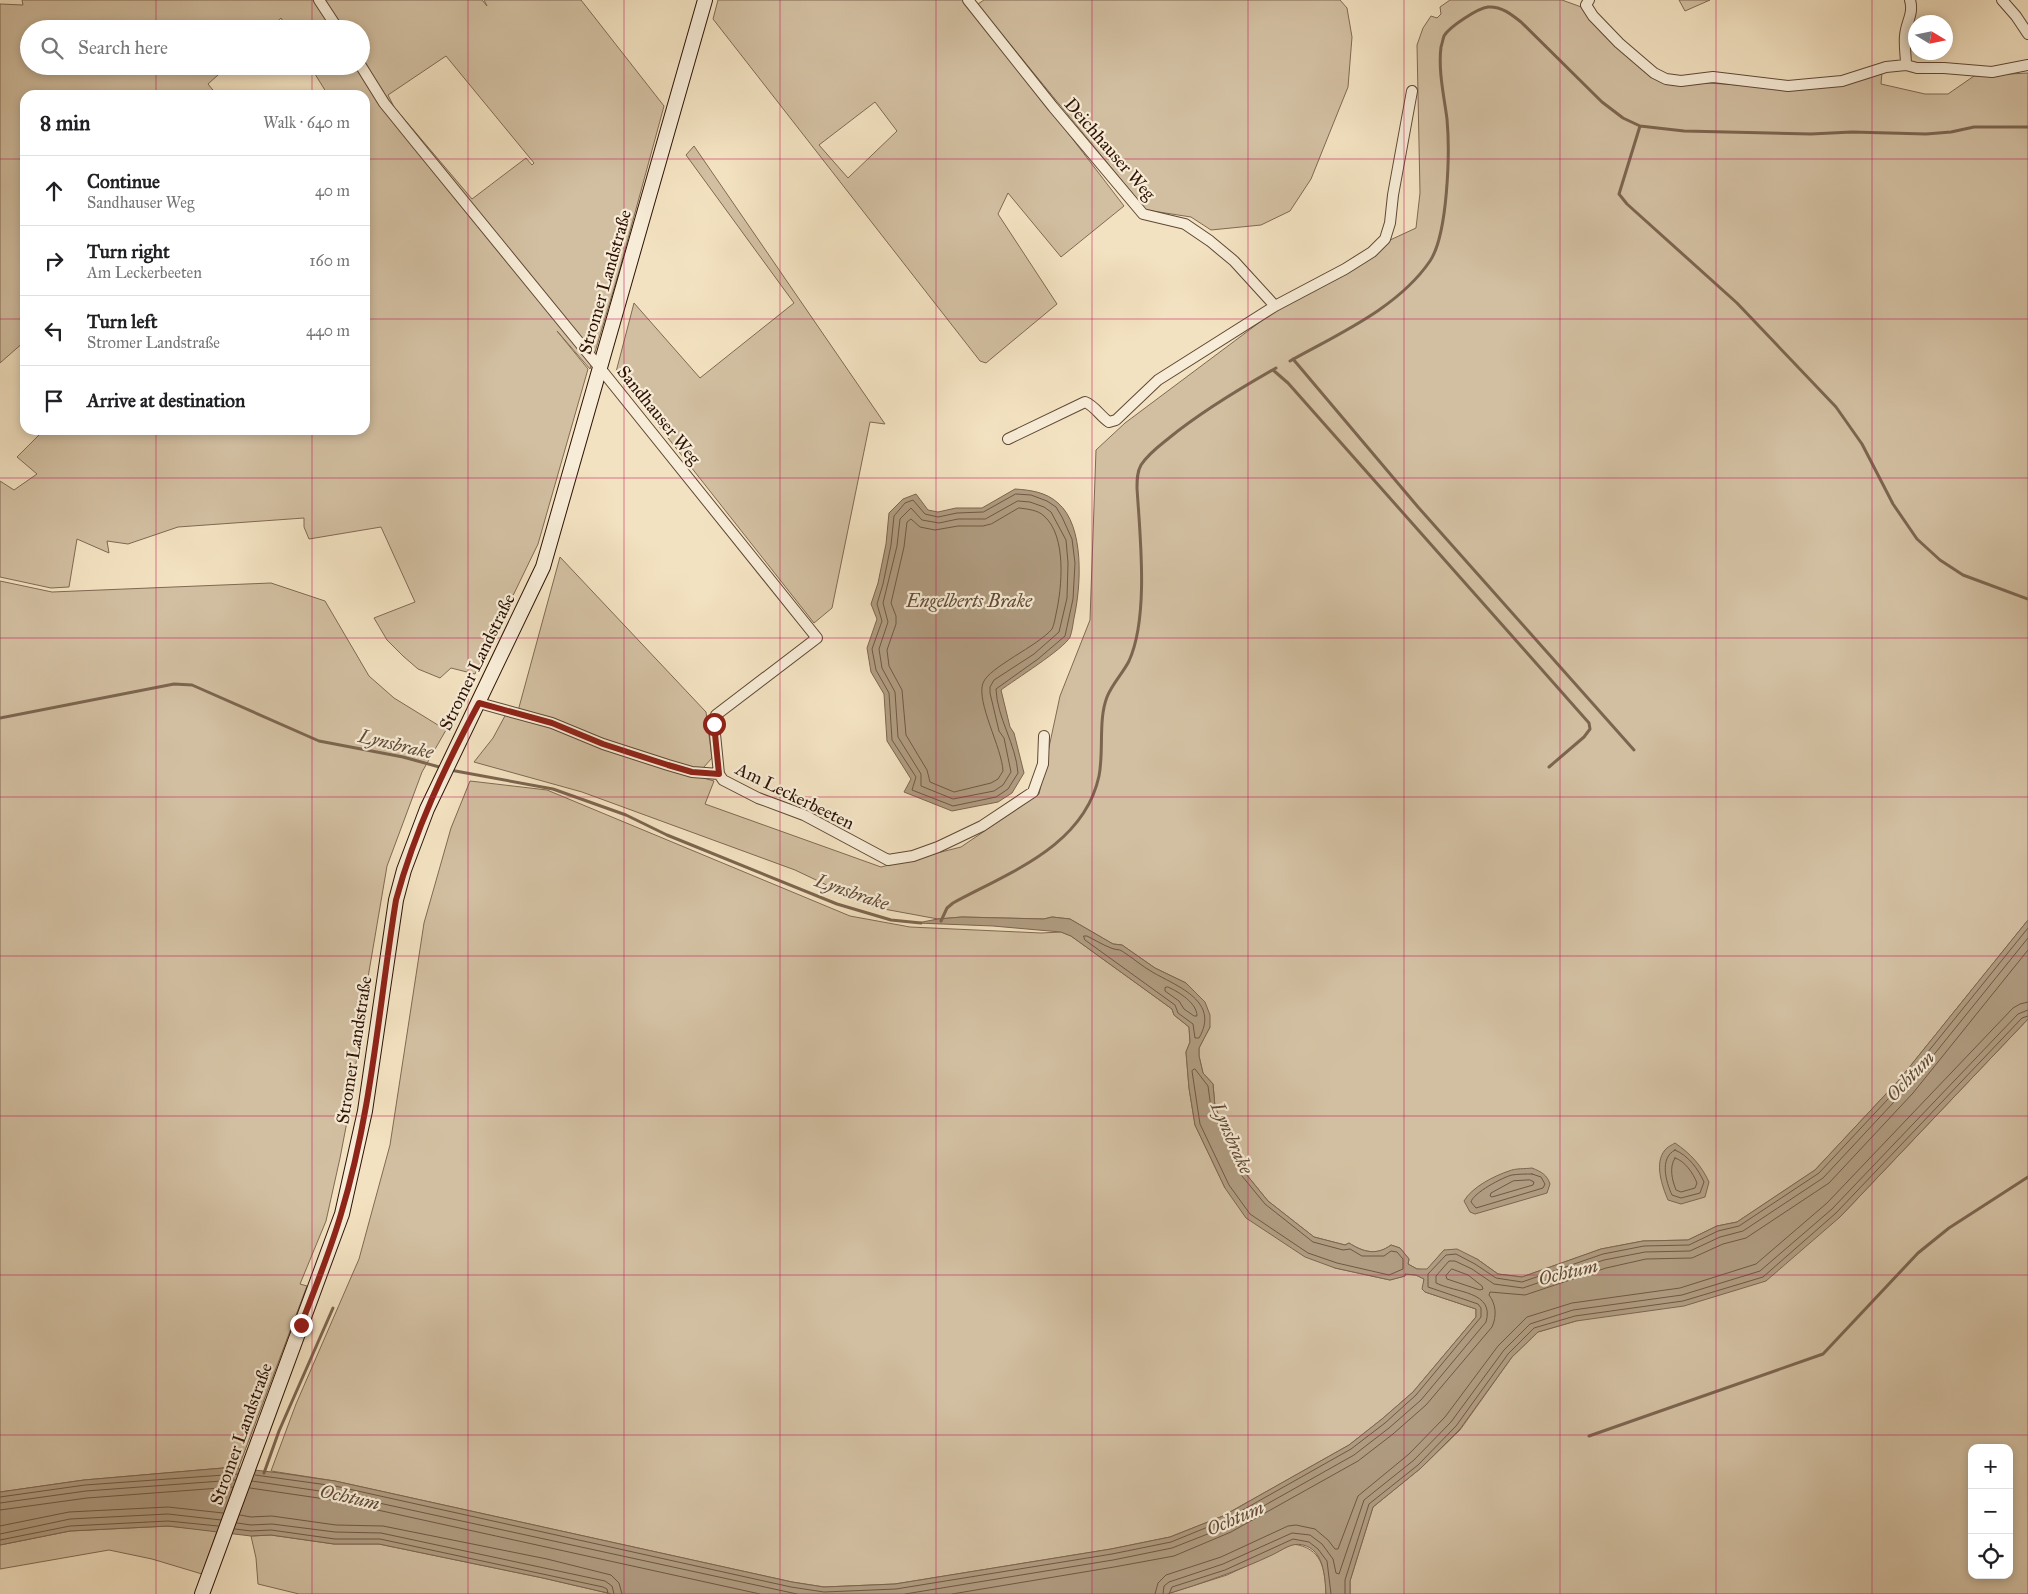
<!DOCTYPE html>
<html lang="en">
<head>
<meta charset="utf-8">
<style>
	body { margin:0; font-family:"IM FELL Great Primer",serif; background:#f6f6f6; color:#202124 }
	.controls { position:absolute; right:15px; bottom:15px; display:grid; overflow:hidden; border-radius:10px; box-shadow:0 2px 8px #0003 }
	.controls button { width:45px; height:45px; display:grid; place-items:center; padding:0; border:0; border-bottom:1px solid #e0e0e0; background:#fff; color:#202124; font:25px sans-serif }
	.compass { position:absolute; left:1908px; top:15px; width:45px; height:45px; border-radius:50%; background:#fff; box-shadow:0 2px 8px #0003; rotate:100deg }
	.stop { position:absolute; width:15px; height:15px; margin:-11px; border:4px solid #8f2418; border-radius:50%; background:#fff }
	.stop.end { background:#8f2418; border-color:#fff; box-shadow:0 1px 5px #0008 }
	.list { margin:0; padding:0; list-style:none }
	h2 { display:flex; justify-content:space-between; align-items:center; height:65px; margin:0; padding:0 20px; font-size:21px }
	h2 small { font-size:16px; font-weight:400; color:#757577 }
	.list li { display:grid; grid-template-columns:32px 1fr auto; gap:15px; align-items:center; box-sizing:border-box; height:70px; padding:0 20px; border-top:1px solid #e0e0e0 }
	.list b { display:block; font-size:19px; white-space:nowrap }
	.list p { margin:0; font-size:16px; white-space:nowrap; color:#757577 }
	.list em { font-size:16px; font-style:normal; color:#757577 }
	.icon { flex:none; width:28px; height:28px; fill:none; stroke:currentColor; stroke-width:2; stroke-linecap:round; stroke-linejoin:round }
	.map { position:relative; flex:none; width:2028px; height:1594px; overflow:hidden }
	.search { position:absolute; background:#fff; box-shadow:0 2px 8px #0003; left:20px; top:20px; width:350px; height:55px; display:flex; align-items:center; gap:12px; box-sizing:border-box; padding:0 18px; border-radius:28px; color:#757577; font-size:19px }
	.panel { position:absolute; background:#fff; box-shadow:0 2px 8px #0003; left:20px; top:90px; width:350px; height:345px; border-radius:15px }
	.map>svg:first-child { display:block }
	.green { fill:#d2bfa1; stroke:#806953; fill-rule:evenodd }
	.water { fill:#b09c81; stroke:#7c654f }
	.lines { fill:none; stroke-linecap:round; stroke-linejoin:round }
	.shore { stroke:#6f5843; stroke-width:1 }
	.stream { stroke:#7c654f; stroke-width:3 }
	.street-casing { stroke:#5f4734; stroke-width:12 }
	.secondary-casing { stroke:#2e1305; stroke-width:16 }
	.street { stroke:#f7ecd7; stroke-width:10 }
	.secondary { stroke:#f7ecd7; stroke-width:14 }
	.route { stroke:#8f2418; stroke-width:6 }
	.grid { fill:none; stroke:#c2185b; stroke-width:1; stroke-opacity:0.55 }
	.labels { text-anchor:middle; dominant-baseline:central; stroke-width:4.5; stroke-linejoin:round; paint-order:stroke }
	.street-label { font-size:18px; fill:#2e1305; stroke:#f7ecd7 }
	.water-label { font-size:19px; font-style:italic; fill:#624a37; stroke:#f7ecd7 }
</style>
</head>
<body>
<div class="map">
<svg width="2028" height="1594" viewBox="0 0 2028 1594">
	<rect width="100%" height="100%" fill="#f3e2c1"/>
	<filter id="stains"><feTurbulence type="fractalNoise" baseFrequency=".004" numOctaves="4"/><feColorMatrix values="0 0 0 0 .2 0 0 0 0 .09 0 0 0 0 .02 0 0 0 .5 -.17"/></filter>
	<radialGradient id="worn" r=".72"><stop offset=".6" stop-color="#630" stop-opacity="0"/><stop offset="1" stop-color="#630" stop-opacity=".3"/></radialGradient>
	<path class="green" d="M22 0H482L487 6 484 0H581L664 106 620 268 590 369 557 331 588 369 538 544 475 674 451 668 440 678 418 669 403 656 387 640 374 618 415 602 381 527 309 539 304 527V518L178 527 128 544 107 541 109 553 77 539 69 587 51 588 0 577V481L14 490 37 474 17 457 44 430H365V187L369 183 365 178V95H328L310 66H361V29H288L281 18 269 29H29V66H228L208 84 217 95H25V341L0 363V4L23 5ZM446 56 534 163 532 165 526 158 472 199 394 107 388 95Z
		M718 0H966L1124 206 1061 257 1008 193 998 214 1057 304 986 363 980 361 713 19ZM875 102 897 131 848 178 819 145Z
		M984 0H1340L1347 8 1352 37 1348 87 1311 179 1290 211 1261 225 1211 230 1191 217 1146 210 982 10 978 4Z
		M1450 0H1562L1584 8 1642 69 1683 85 1708 83 1755 86 1882 72 1881 84 1925 94H1948L1974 76 2028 73V920L1899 1080 1815 1170 1737 1222 1717 1226 1688 1240 1643 1241 1601 1249 1522 1277 1498 1274 1477 1259 1444 1250 1427 1270 1417 1269 1408 1264 1409 1259 1400 1248 1391 1245C1377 1256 1363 1252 1349 1243L1345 1245 1314 1237 1268 1201 1246 1174 1215 1107 1213 1084 1203 1073 1199 1056V1048L1210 1027 1186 983 1155 968 1122 945 1113 944 1070 919 1052 917 1044 919 962 917 938 919 873 907 795 870 582 792 474 762 493 738 506 714 551 726 668 768 714 781 705 804 881 867 961 847 1039 794 1060 696 1090 620 1096 450 1125 423 1280 307 1388 241 1416 228 1420 193 1417 45 1423 28 1431 16 1437 18 1441 14 1440 7Z
		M1679 0H1710L1685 11Z
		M694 146 885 424 870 422 832 608 814 623 616 372 634 303 700 378 794 303 686 155Z
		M560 557 706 712 712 758 703 768 693 769 604 740 553 719 518 711Z
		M0 581 52 592 271 583 325 601 369 676 394 698 446 730 422 772 387 866 365 995 351 1101 340 1158 326 1221 300 1284 307 1286 238 1469 223 1468 84 1480 0 1492Z
		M470 781 547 790 850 916 910 927 1041 933 1061 932 1071 936 1172 1009 1174 1015 1189 1027 1190 1042 1186 1052 1189 1088 1195 1125 1225 1188 1335 1268 1390 1280 1405 1276V1274L1416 1275 1424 1279 1425 1292 1476 1309V1317L1413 1392 1382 1419 1349 1445 1223 1516 1170 1537 1111 1549 895 1584 824 1587 792 1582 335 1481 271 1471 296 1404 359 1259 390 1145 424 923 451 828Z
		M2028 1019V1594H1350V1581L1373 1507 1421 1468 1460 1430 1512 1357 1538 1332 1576 1321 1840 1217ZM1972 1448H2009V1575H1972Z
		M168 1526 217 1531 202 1574 152 1559 109 1550 0 1569V1545L70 1531Z
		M271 1535 334 1544H379L543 1578 612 1594H299L258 1584 256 1558 251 1536Z
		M1293 1544C1322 1548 1325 1568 1326 1594H1167L1227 1575Z"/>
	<path class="water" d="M1015 489C1030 490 1046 492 1058 503 1085 526 1081 587 1074 618 1073 624 1072 632 1070 637 1064 649 1014 680 1001 690L1010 727 1014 733 1024 773 1012 793 998 802 952 811 904 792 911 779 887 741 884 694 871 672 867 648 877 619 871 604 878 583 886 544 889 513 903 499 916 494 928 510 938 512 956 508H982Z
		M962 917 1044 919 1052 917 1070 919 1113 944 1122 945 1155 968 1186 983 1205 1002 1210 1015V1027L1199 1048V1056L1203 1073 1213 1084 1215 1107 1246 1174 1268 1201 1314 1237 1345 1245 1349 1243C1363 1252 1376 1256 1391 1245L1400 1248 1409 1259 1408 1264 1417 1269H1427L1444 1250 1457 1249 1477 1259 1498 1274 1522 1277 1601 1249 1643 1241 1688 1240 1717 1226 1737 1222 1815 1170 1899 1080 2028 920V1019L1840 1217 1766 1281 1684 1306 1576 1321 1538 1332 1512 1357 1460 1429 1421 1468 1373 1507 1350 1581V1594H1326C1325 1577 1324 1550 1303 1545 1291 1542 1283 1550 1272 1555 1238 1571 1203 1583 1167 1594H612L543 1578 379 1544H334L271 1535 251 1536 168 1526 70 1531 0 1545V1492L84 1480 223 1468C261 1469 298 1476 335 1481L792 1582 824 1587 895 1584 1111 1549 1170 1537 1223 1516 1349 1445 1382 1419 1413 1392 1476 1317V1309L1425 1292 1422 1289 1424 1279 1416 1275 1405 1274V1276L1390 1280 1335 1268 1305 1257 1246 1218 1225 1188 1195 1125 1189 1088 1186 1052 1190 1042 1189 1027 1174 1015 1172 1009 1071 936 1061 932 993 926 917 923 938 919Z
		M1675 1143C1691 1154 1701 1165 1709 1182L1705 1197 1681 1204 1668 1200C1662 1186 1654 1163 1665 1150 1667 1147 1672 1145 1675 1143Z
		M1532 1168C1542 1172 1547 1175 1550 1184L1547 1193 1475 1214 1470 1212 1464 1201C1472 1187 1494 1176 1509 1171 1516 1168 1525 1169 1532 1168Z"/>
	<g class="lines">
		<path class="shore" d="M1016 494 1031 495 1047 501 1056 507 1062 517 1072 539 1075 563 1073 599 1065 636 1038 659 996 689C997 718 1016 744 1018 773L1008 789 996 797 953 806 912 790 916 777 892 740 889 693 876 670 872 649 882 621 877 604 883 584 891 545 894 516 905 503 913 500 925 514 938 517 957 513 983 512Z
			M1018 501 1030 502 1044 507 1051 512 1066 540 1068 563 1067 598 1059 632 1034 654 994 680 990 687V693L999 731 1004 738 1011 772 1003 785 994 791 953 799 921 786V774L898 737 895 692 882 668 879 649 888 622 883 603 897 546 900 519 911 508 922 520 939 523 958 519H985Z
			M1019 508C1027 509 1038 510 1044 516 1067 536 1062 588 1056 614 1055 619 1054 625 1052 629 1038 646 989 667 983 683 976 702 1002 748 1003 771L998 779 991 783 954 792 930 782 927 770 906 735 902 690 889 666 887 650 896 624V616L891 603 904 547 907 522 911 519 920 527 935 530 958 526H983L991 524Z
			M1084 936H1087C1095 940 1103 945 1111 948 1115 950 1119 949 1122 951 1133 958 1143 967 1154 973 1179 987 1220 1002 1199 1038H1195L1193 1024 1178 1013 1175 1005 1085 940Z
			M1168 987C1179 992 1197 1003 1197 1016H1194L1184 1009 1179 1001 1165 991V988Z
			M1195 1069 1208 1086 1211 1108 1242 1176 1265 1204 1313 1242 1343 1250 1350 1249 1362 1256H1384L1391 1251 1397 1252 1403 1259V1269L1389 1275 1337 1263 1308 1253 1250 1214 1229 1185 1200 1124 1192 1071Z
			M1675 1150C1689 1156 1698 1169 1704 1182L1700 1193 1681 1198 1672 1195C1666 1182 1659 1158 1675 1150Z
			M1675 1158C1685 1161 1693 1173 1697 1183L1695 1188 1681 1192 1676 1190C1672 1180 1669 1167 1675 1158Z
			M1532 1174 1541 1177 1545 1184 1543 1188 1476 1208 1471 1202C1473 1193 1503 1177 1512 1175 1518 1174 1526 1174 1532 1174Z
			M1530 1180 1534 1182 1533 1185 1492 1197 1490 1196 1491 1193 1513 1181Z
			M1452 1269 1468 1275 1482 1286 1483 1289 1480 1290 1447 1279 1446 1276Z
			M255 1475 335 1486 791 1587 824 1592 896 1589 1112 1554 1171 1542 1225 1520 1351 1449 1385 1423 1416 1395 1481 1317V1308L1478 1304 1428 1287V1274L1446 1255 1456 1254 1475 1264 1496 1278 1522 1282 1603 1254 1644 1246 1689 1245 1718 1231 1739 1226 1819 1173 1902 1084 2028 928
			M252 1481 333 1493 797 1594
			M250 1488 332 1500 760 1594
			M0 1497 85 1485 238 1474
			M0 1503 86 1491 235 1480
			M0 1510 87 1498 233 1487
			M240 1515 251 1517 272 1516 336 1525 383 1526 547 1559 611 1575 619 1583 622 1594
			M237 1523 251 1525 272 1524 335 1532 381 1533 605 1581 612 1586 614 1594
			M0 1526 69 1512 168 1507 223 1513
			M235 1529 251 1531 271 1530 335 1539H380L603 1587 607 1589 608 1594
			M0 1534 70 1519 168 1514 221 1520
			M0 1540 70 1526 168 1521 218 1526
			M905 1594 1113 1560 1172 1548 1228 1526 1354 1455 1389 1428 1421 1400 1486 1322C1495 1291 1456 1293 1436 1283V1276L1449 1261H1455L1472 1269 1494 1284 1523 1288 1604 1260 1645 1252 1690 1251 1720 1237 1743 1231 1823 1178 1907 1088 2028 938
			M952 1594 1114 1567 1174 1556 1231 1532 1358 1461 1393 1434 1426 1405 1492 1327C1497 1316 1496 1304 1489 1295L1490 1292 1525 1295 1606 1268 1646 1259 1692 1258 1723 1244 1746 1238 1829 1183 1913 1093 2028 950
			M1155 1594 1158 1583 1166 1575 1221 1557 1288 1526 1296 1525 1315 1529 1328 1540 1335 1549H1338L1358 1496 1409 1454 1445 1417 1498 1346 1527 1317 1572 1303 1680 1288 1756 1264 1827 1203 2013 1008 2020 1004 2028 1002
			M1163 1594 1164 1586 1169 1582 1223 1564 1292 1533 1310 1535 1322 1544 1333 1559 1336 1573 1339 1574 1364 1500 1414 1460 1451 1422 1504 1350 1530 1324 1573 1310 1682 1295 1760 1271 1832 1209 2018 1014 2028 1010
			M1169 1594 1172 1587 1225 1570 1293 1539 1309 1542 1318 1549 1327 1561 1331 1594
			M1345 1594V1580L1369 1504 1418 1465 1456 1426 1508 1354 1534 1328 1575 1316 1683 1301 1763 1277 1836 1213 2022 1018 2028 1016"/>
		<path class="stream" d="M1640 126 1619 194 1627 204 1737 303 1836 407 1862 444 1893 504 1917 539 1940 560 1963 575 2028 599
			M1293 359 1418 507 1634 750
			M1290 361C1338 334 1398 308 1430 261 1448 234 1450 152 1447 119 1444 96 1438 70 1441 47 1442 44 1443 39 1444 36 1449 27 1478 8 1488 7 1501 6 1511 14 1521 22L1602 102 1623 118 1640 126 1684 131 1811 134 1852 132 1926 134 1951 132 1974 127H2028
			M1273 370 1288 383 1589 723 1590 729 1584 737 1549 767
			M0 718 174 684 192 685 319 741 403 757 443 768
			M450 770 553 789 626 815 667 835 837 904 891 920 921 923
			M941 921 947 908 953 903C1010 872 1084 846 1099 776 1104 751 1098 720 1107 697 1112 684 1123 673 1129 661 1149 617 1140 536 1137 488 1137 480 1137 472 1141 465 1148 454 1159 446 1169 438 1202 411 1239 389 1276 368
			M1589 1436 1823 1354 1918 1253 1949 1228 2028 1177
			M264 1473 279 1431 333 1308"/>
		<defs>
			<path id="street" d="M319 0 338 29
				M968 0 1053 107 1143 214 1185 224 1210 241 1234 261 1275 306
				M1589 0 1586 5 1593 16 1619 43 1654 73 1666 79 1681 81 1713 77 1788 86 1842 81 1886 67 1906 65 1917 68H1944L1992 72 2028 65
				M2002 0 2016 16 2028 34
				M1906 65C1906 56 1904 45 1905 36 1906 22 1914 14 1910 0
				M361 66 384 103 418 145 600 368 817 638 716 715 714 724 719 774
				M1008 439 1085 402C1095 406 1100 416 1109 422L1116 420 1158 380 1275 306 1345 269 1372 252 1385 239 1390 223 1393 195 1412 91
				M479 703 552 723 603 744 668 765 692 772 719 774
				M719 774 723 780 758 798 804 815 888 860 913 856 938 847 982 826 1033 792 1043 764 1044 736"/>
			<path id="secondary" d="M202 1594 342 1214 365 1111 396 900 404 870 427 809 543 567 705 0"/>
		</defs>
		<use href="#street" class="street-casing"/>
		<use href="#secondary" class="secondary-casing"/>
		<use href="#street" class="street"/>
		<use href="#secondary" class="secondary"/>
	</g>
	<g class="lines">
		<path class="route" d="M301 1325C315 1288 330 1252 341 1214 372 1112 379 1004 396 900 415 830 445 766 479 703L552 723 603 744 668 765 692 772 719 774 714 724"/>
	</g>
	<path class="grid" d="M156 0V29M312 0V29M468 0V1594M624 0V1594M780 0V1594M936 0V1594M1092 0V1594M1248 0V1594M1404 0V1594M1560 0V1594M1716 0V1594M1872 0V1594M156 66V95M312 66V95M0 159H25M365 159H2028M0 319H25M365 319H2028M156 430V1594M312 430V1594M0 478H2028M0 638H2028M0 797H2028M0 956H2028M0 1116H2028M0 1275H2028M0 1435H2028"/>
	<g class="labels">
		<g class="street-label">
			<text transform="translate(1110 149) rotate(49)">Deichhauser Weg</text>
			<text transform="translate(605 282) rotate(-74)">Stromer Landstraße</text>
			<text transform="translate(659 415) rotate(51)">Sandhauser Weg</text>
			<text transform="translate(477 662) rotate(-64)">Stromer Landstraße</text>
			<text transform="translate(795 796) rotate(26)">Am Leckerbeeten</text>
			<text transform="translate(354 1050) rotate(-81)">Stromer Landstraße</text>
			<text transform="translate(241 1434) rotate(-70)">Stromer Landstraße</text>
		</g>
		<g class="water-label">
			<text x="969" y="600">Engelberts Brake</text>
			<text transform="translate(396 744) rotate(13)">Lynsbrake</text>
			<text transform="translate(852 892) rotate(19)">Lynsbrake</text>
			<text transform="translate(1910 1076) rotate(-46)">Ochtum</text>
			<text transform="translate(1232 1138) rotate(66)">Lynsbrake</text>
			<text transform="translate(1568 1272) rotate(-13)">Ochtum</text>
			<text transform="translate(350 1497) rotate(13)">Ochtum</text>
			<text transform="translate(1235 1518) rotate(-23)">Ochtum</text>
		</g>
	</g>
	<rect width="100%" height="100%" filter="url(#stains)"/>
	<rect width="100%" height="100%" fill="url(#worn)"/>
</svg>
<div class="controls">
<button>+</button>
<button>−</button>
<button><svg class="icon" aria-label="locate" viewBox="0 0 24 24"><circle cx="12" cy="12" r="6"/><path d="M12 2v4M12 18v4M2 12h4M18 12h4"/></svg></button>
</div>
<svg class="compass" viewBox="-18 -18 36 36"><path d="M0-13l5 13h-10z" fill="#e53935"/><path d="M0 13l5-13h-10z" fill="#757577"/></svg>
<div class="stop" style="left:714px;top:724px"></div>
<div class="stop end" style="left:301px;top:1325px"></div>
<div class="search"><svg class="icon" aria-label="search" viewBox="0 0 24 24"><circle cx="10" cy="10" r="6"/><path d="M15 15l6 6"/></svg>Search here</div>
<section class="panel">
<h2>8 min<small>Walk · 640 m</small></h2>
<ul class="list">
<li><svg class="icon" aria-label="ahead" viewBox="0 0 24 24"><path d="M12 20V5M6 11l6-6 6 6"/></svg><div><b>Continue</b><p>Sandhauser Weg</p></div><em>40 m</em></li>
<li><svg class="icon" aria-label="right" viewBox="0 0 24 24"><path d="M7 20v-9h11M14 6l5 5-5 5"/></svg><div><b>Turn right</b><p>Am Leckerbeeten</p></div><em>160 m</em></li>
<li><svg class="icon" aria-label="left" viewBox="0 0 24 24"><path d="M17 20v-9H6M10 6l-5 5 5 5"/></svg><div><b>Turn left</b><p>Stromer Landstraße</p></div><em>440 m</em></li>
<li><svg class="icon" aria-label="arrive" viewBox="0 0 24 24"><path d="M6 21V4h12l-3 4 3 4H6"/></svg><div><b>Arrive at destination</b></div></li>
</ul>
</section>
</div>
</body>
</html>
